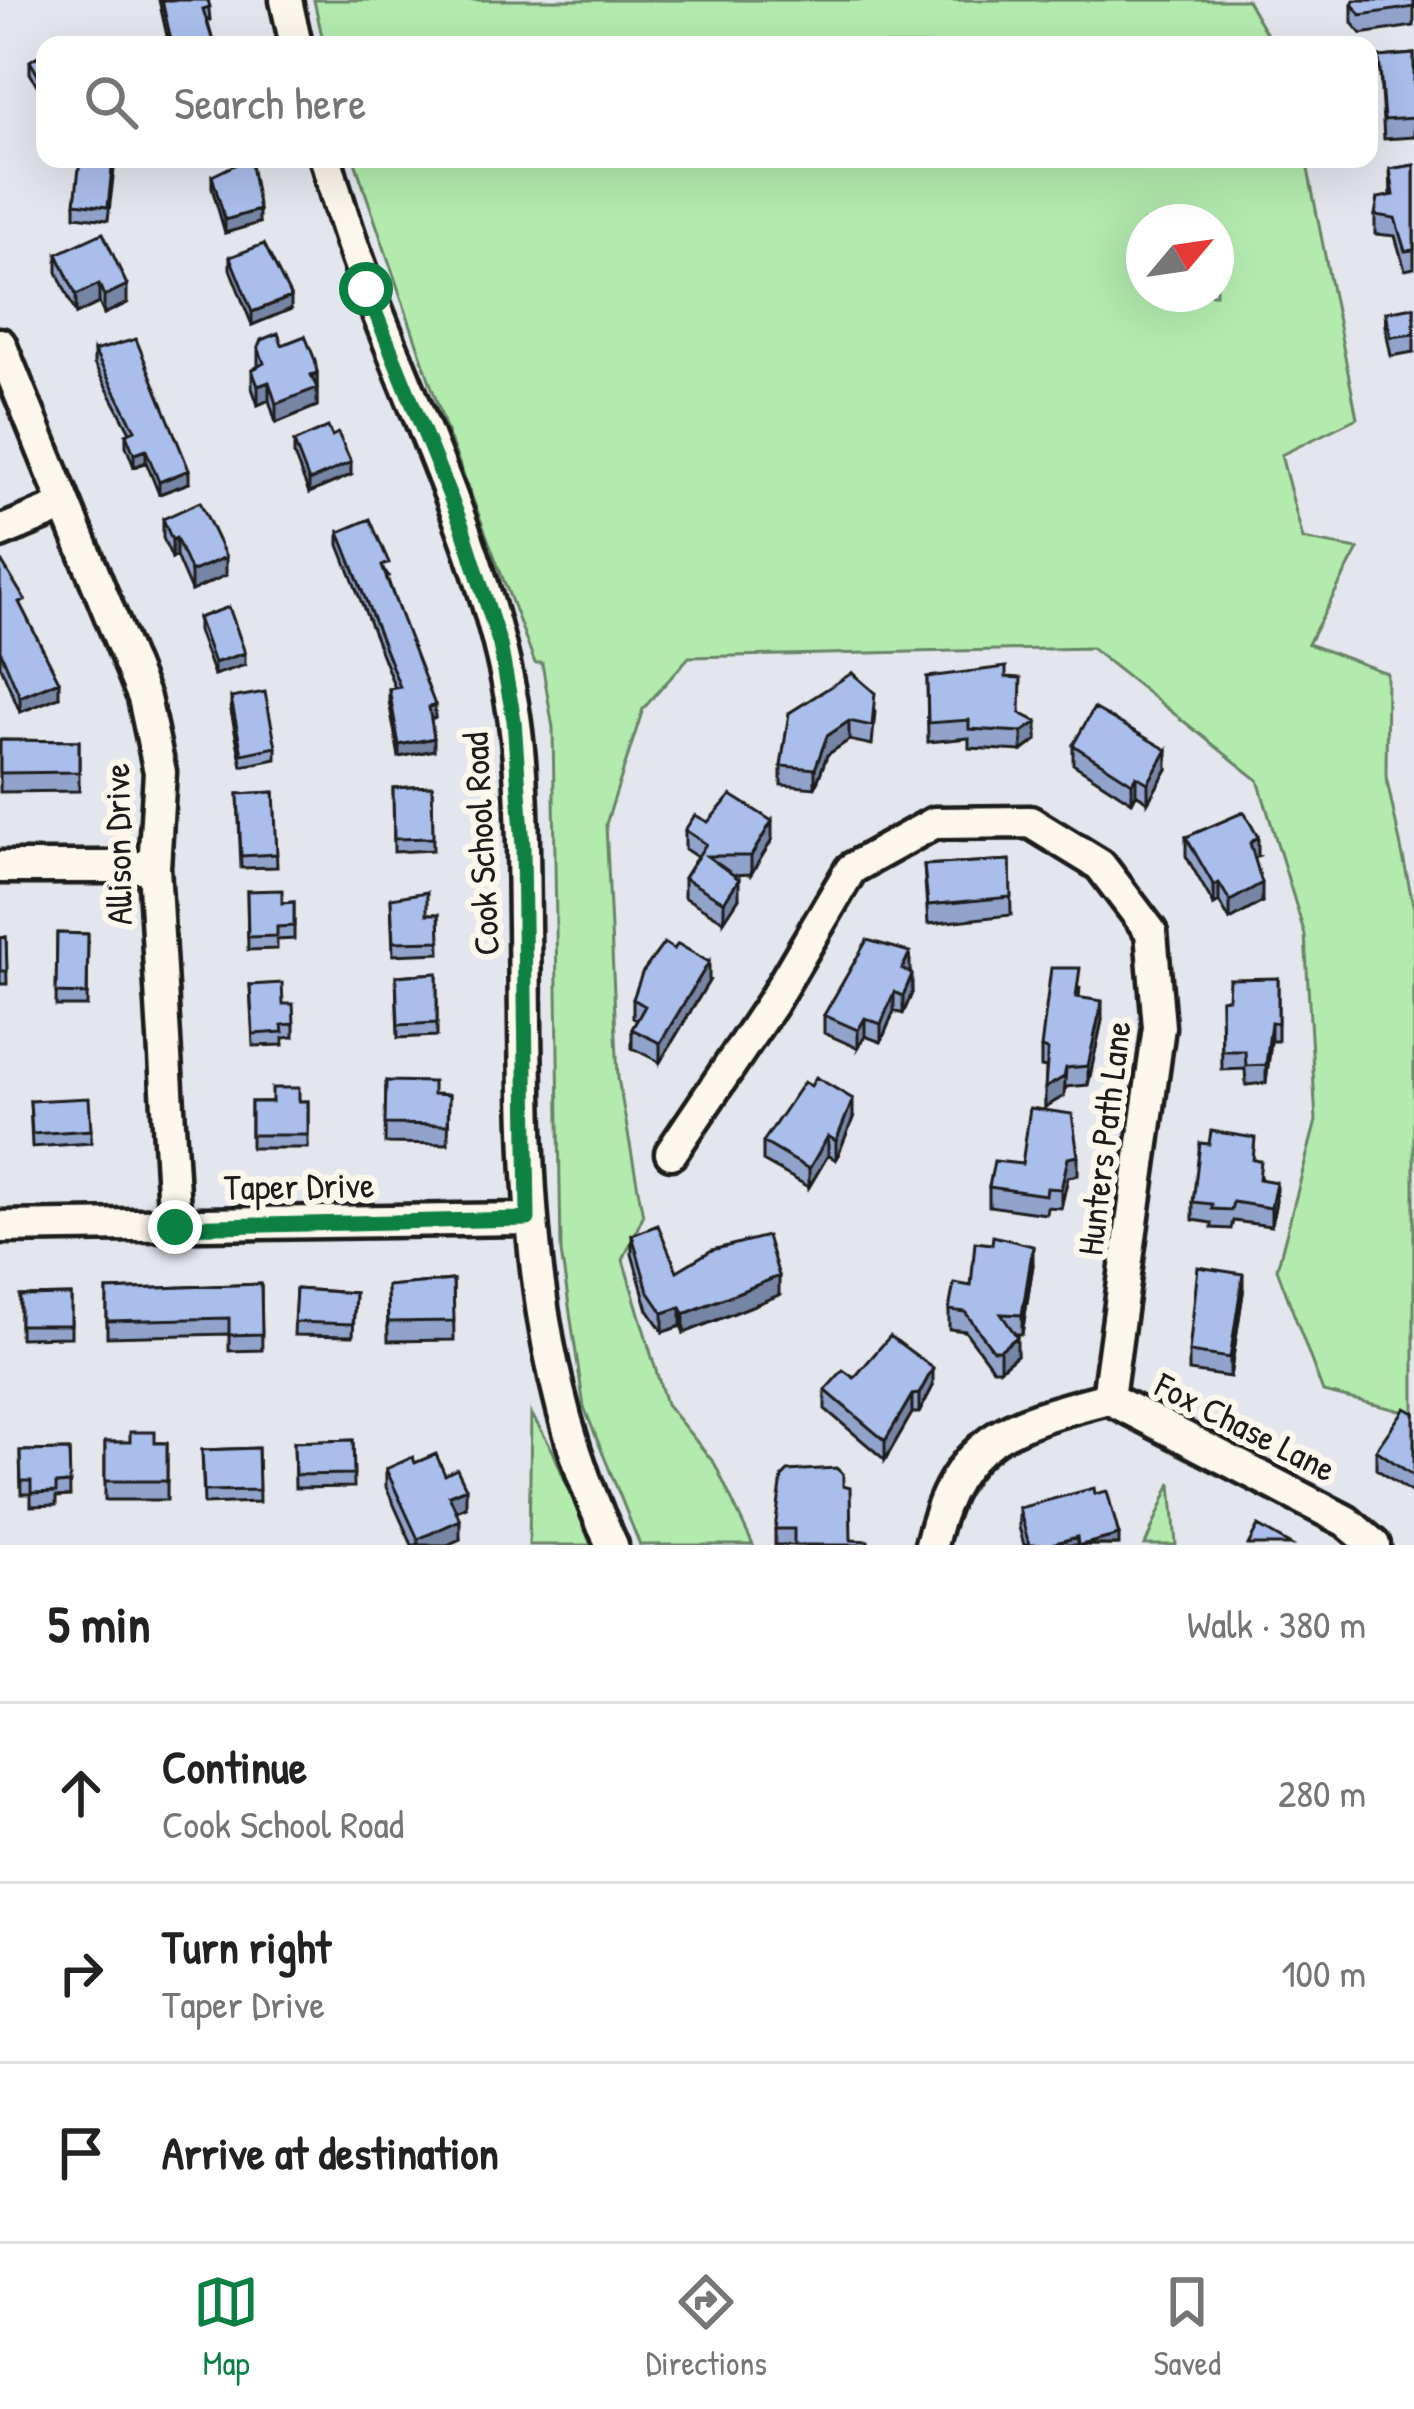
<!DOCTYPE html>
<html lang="en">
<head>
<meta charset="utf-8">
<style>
	body { margin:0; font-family:"Patrick Hand",sans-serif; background:#f6f6f6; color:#222 }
	.compass { position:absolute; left:1126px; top:204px; width:108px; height:108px; border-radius:50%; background:#fff; box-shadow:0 12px 48px #0002; rotate:61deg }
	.stop { position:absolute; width:36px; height:36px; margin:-27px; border:9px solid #0b8043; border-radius:50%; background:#fff }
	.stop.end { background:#0b8043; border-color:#fff; box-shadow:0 3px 12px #0008 }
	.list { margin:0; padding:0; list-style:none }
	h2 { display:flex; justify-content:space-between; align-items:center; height:156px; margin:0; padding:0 48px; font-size:51px }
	h2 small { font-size:39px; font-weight:400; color:#767676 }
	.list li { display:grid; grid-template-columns:78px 1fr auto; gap:36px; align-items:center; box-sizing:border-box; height:180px; padding:0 48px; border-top:3px solid #e0e0e0 }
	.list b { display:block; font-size:45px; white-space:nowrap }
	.list p { margin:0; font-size:39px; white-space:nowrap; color:#767676 }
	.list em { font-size:39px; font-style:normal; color:#767676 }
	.icon { flex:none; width:66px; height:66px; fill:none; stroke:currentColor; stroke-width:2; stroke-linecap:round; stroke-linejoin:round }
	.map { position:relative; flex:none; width:1414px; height:1545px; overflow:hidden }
	.search { position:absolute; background:#fff; box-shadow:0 12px 48px #0002; left:36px; right:36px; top:36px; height:132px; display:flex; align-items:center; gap:30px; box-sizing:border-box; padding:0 42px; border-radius:24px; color:#767676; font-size:45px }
	.sheet { height:696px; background:#fff }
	nav { display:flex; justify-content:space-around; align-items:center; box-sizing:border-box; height:168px; border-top:3px solid #e0e0e0; background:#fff; font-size:33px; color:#767676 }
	nav a { display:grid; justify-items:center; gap:6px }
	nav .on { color:#0b8043 }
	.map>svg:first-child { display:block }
	.green { fill:#b3ebaf; stroke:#688466; stroke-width:3; fill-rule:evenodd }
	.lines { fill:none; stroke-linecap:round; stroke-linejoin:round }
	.minor-casing { stroke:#1c1c1c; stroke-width:39 }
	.minor { stroke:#fbf7ec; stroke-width:30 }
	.wall { fill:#92a3cb; stroke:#1c1c1c; stroke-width:3 }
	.shaded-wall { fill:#7785a5; stroke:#1c1c1c; stroke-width:3 }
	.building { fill:#aabeec; stroke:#1c1c1c; stroke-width:3 }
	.route { stroke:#0b8043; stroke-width:15 }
	.labels { text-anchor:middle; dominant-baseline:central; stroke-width:12; stroke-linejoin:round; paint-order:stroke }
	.street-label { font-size:36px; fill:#1c1c1c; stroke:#fbf7ec }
</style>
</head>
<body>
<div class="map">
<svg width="1414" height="1545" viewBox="0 0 1414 1545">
	<rect width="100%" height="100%" fill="#e3e6ec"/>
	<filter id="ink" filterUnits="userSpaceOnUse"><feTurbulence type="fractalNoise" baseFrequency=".00833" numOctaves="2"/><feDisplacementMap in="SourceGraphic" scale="24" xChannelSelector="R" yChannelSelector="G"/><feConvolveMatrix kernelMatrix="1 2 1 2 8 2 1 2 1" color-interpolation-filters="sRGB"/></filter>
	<g filter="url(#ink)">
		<path class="green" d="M314 0H1247L1273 45H324Z
			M354 159H1306L1357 418 1281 455 1303 539 1358 549 1308 644 1387 673 1386 776 1414 909V1414L1323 1392 1277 1269 1316 1121 1305 935 1258 780 1091 648 689 657 643 709 606 824 618 1078 643 1216 623 1260 666 1404 715 1464 753 1545H640L584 1407 561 1252 553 728 542 663H535L445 426ZM1144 222H1216V294H1144Z
			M531 1413 553 1451 591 1545H529Z
			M1171 1483 1176 1545H1145Z"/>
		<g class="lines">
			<defs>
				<path id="minor" d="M286 0 296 45
					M326 159C376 348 484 524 514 716 524 784 523 855 524 924 527 1137 518 1348 612 1545
					M0 344 144 698 160 772 154 867 175 1227
					M0 532 63 506
					M0 867H154
					M671 1153 772 1003 851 869 934 823 1030 822 1100 865 1151 932 1159 1027 1108 1398
					M0 1227 528 1219
					M931 1545C957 1436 1010 1424 1108 1398L1346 1521 1374 1545"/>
			</defs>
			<use href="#minor" class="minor-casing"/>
			<use href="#minor" class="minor"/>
		</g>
		<path class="wall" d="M159 0H208L210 20H207L214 45H169Z
			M1414 0V26L1361 34 1352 23V4Z
			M45 52V116L40 105 41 92 30 73V61Z
			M1414 54V137L1384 139 1379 57Z
			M1414 165V268L1405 270 1395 236 1375 234V215L1391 196 1390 169Z
			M114 170 108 220 75 216V203Z
			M212 176 259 223 225 233 212 188Z
			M57 254 127 303 104 314 99 303 76 314 57 272Z
			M230 257 291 309 252 325 230 269Z
			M1414 307V352L1391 356 1386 330V312Z
			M282 345 317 373V406L276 423 269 400 258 405 252 388V370L258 366V347Z
			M94 351 189 483 159 494 146 462 134 467 126 446V434L130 432 94 364Z
			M294 442 351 475 309 493 294 455Z
			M163 519 226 575 191 591 176 556 172 558 163 538Z
			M339 532 389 576 387 577 435 718 431 719 434 750 399 757 389 701V689L395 688 339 545Z
			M0 559 59 697 20 712 0 665Z
			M198 618 245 665 214 675 198 631Z
			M852 673 875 712 872 745 849 740 827 755 815 788 781 785V766Z
			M927 677H1006L1020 713 1037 740 1022 751 969 748V738L928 742Z
			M231 698 276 747V759L242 766 231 711Z
			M0 740 79 741V791L0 792Z
			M1073 745 1167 769 1148 802 1136 794 1132 802 1073 764Z
			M432 786 433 850 394 852 393 788Z
			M274 792 277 867 241 868 238 794Z
			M708 822 772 840 751 874 733 875 739 898 724 921 684 897V878L697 857 685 849V830Z
			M1186 837 1258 856 1254 858 1262 902 1230 920 1219 902 1214 905 1186 856Z
			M1010 860 1011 915 928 924 924 865Z
			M247 891 282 903 294 902V939L277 940V949L248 950Z
			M391 898 427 914H439L440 953 393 955Z
			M57 933 88 934 87 1006H56Z
			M6 937 7 984H0V938Z
			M910 971 912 993 903 1014 894 1011 881 1042 865 1036 858 1048 824 1033V1015Z
			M437 973V1036L398 1038 396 976Z
			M1278 978V1041H1271L1266 1083 1246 1085 1245 1069 1222 1070 1221 999 1228 998Z
			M709 981 660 1062 632 1048V1029L637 1020 633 1018V999Z
			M250 985 283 1004 294 1024V1037L283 1038V1045L253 1046Z
			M1080 987 1079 998 1102 1020 1088 1085 1066 1087 1064 1096 1045 1107 1046 1068 1041 1067V1048Z
			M386 1081 433 1094 449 1095 448 1144 385 1143Z
			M30 1101 91 1130V1143L32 1147Z
			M308 1101V1148H251V1102Z
			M853 1118 836 1160 828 1155 809 1187 763 1161V1142Z
			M1255 1160 1261 1179 1276 1201 1271 1226 1233 1221 1231 1229 1212 1228V1223L1193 1220V1202Z
			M1078 1175 1068 1177 1061 1208 1047 1207 1046 1214 989 1206V1187Z
			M632 1235 677 1271 779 1295 684 1333 681 1326 663 1332 648 1310 632 1254Z
			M1033 1265 1022 1334H1015L1017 1355 1000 1369H993L965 1331 949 1329V1310L971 1286Z
			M453 1280 454 1340 388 1341 387 1286Z
			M261 1284 262 1350 229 1351V1334L107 1337V1290Z
			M296 1289 355 1293 353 1336 294 1335Z
			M1243 1293 1230 1377 1189 1371V1352Z
			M71 1295V1337L20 1338V1296Z
			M854 1378 933 1386 919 1413H912L885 1460 825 1409V1390Z
			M1414 1413V1494L1376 1469V1450Z
			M353 1440 354 1487 295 1488 294 1442Z
			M105 1442 167 1443V1500H105Z
			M258 1448 259 1502 204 1504 202 1450Z
			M69 1450 70 1496 56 1497V1505L31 1506V1494H21L20 1451Z
			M415 1463 445 1475 466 1507 456 1511 460 1539 447 1545H412L386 1487V1469Z
			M843 1486 851 1540 869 1545H775V1529Z
			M1019 1508 1119 1545H1024L1019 1527Z"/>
		<path class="shaded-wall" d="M259 210V223L225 233V220Z
			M99 284V303L76 314V295Z
			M127 285V303L104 314V296Z
			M291 297V309L252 325V312Z
			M317 373V406L276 423V404Z
			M269 382V400L258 405V386Z
			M146 450V462L134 467V454Z
			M351 462V475L309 493V481Z
			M189 470V483L159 494V482Z
			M176 538V556L172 558V540Z
			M226 557V575L191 591V572Z
			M245 653V665L214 675V663Z
			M59 681V697L20 712V697Z
			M435 705V718L429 720V707Z
			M849 721V740L827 755 815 788V769L827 736Z
			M1037 722V740L1022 751V732Z
			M434 738V750L399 757V745Z
			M1167 750V769L1148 802V783Z
			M1136 776V794L1132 802V783Z
			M772 821V840L751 874V856Z
			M1258 837V856L1250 862V843Z
			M739 879V898L724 921V902Z
			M1219 883V902L1214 905V886Z
			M1262 883V902L1230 920V901Z
			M910 952V971L902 987V969Z
			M709 962V981L660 1062V1043Z
			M912 974V993L903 1014V996Z
			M894 992V1011L881 1042V1024Z
			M1102 1001V1020L1088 1085V1066Z
			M865 1018V1036L858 1048V1030Z
			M1271 1022V1041L1266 1083V1065Z
			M1066 1068 1064 1096 1045 1107V1088Z
			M853 1099V1118L836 1160V1141Z
			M828 1136V1155L809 1187V1169Z
			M1078 1156V1175L1068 1177 1061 1208V1189L1068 1158Z
			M1276 1182V1201L1271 1226V1208Z
			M1033 1246V1265L1022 1334V1315Z
			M1243 1274V1293L1230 1377V1358Z
			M779 1276V1295L684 1333V1314Z
			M681 1307V1326L663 1332V1313Z
			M1017 1337V1355L1000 1369V1350Z
			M933 1368V1386L919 1413V1394Z
			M912 1395V1413L885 1460V1441Z
			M466 1488V1507L449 1514V1495Z
			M460 1520V1539L447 1545H418V1539Z
			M1119 1535V1545H1081Z
			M1077 1537V1545H1048Z"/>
		<path class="building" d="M162 0H208L210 7 203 9 214 45H172Z
			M1354 0H1414V7L1361 15 1352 4Z
			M45 52V87L30 61Z
			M1414 54V118L1384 120 1379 57Z
			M80 159H113L108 207 75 203Z
			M247 159H250L259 210 225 220 212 176Z
			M1414 165V250L1405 251 1395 218 1375 215 1378 198 1394 195 1390 169Z
			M103 233 127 285 104 296 99 284 76 295 57 254Z
			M264 244 291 297 252 312 230 257Z
			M1414 307V334L1391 337 1386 312Z
			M278 333 282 345 305 336 315 360 317 373 311 375 317 388 276 404 269 382 258 386 252 370 264 363 258 347 261 340Z
			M136 339 189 470 159 482 146 450 134 454 126 434 135 430 94 351Z
			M328 427 332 436 338 433 351 462 309 481 294 442Z
			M200 502 226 557 191 572 176 538 172 540 163 519Z
			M370 519 389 563 382 566 435 705 429 707 434 738 399 745 389 689 400 687 339 532Z
			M0 559 25 600 19 602 59 681 20 697 0 650Z
			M229 607 245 653 214 663 198 618Z
			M1006 667V677L1021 678 1020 713 1037 722 1022 732 969 729V720L928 723 927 677Z
			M852 673 875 693 872 726 849 721 827 736 815 769 781 766 789 713Z
			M265 692 276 747 242 754 231 698Z
			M1094 708 1167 750 1148 783 1136 776 1132 783 1073 745Z
			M0 740 79 741V772L0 773Z
			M432 786 433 838 394 839 393 788Z
			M274 792 277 854 241 856 238 794Z
			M731 795 772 821 751 856H707L739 879 724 902 684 878 706 844 685 830 695 815 708 822Z
			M1244 812 1258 837 1250 843 1262 883 1230 901 1219 883 1214 886 1186 837Z
			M1010 860 1011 897 928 905 924 865Z
			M282 890V903L294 902V926L277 927V936L248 937 247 891Z
			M427 892V914H439L440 941 393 942 391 898Z
			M57 933 88 934 87 994 56 993Z
			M6 937 7 971H0V938Z
			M867 940 910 952 902 969 912 974 903 996 894 992 881 1024 865 1018 858 1030 824 1015Z
			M664 943 674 949 678 944 709 962 660 1043 632 1029 645 1006 633 999 642 973Z
			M1051 968H1080L1076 997 1102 1001 1088 1066 1066 1068 1064 1077 1045 1088 1048 1050 1041 1048Z
			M437 973V1023L398 1025 396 976Z
			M1278 978V1023L1271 1022 1266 1065 1246 1066 1245 1051H1222L1221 999 1228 998 1229 979Z
			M282 983 283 1004H293L294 1024 282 1025 283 1032 253 1034 250 985Z
			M816 1077 853 1099 836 1141 828 1136 809 1169 763 1142 804 1082 811 1086Z
			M386 1081 433 1082V1094L449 1095 448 1125 385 1124Z
			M272 1088H299V1101H308V1135H251V1102H272Z
			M89 1098 91 1130 32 1134 30 1101Z
			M1030 1108 1072 1114 1078 1156 1068 1158 1061 1189 1047 1188 1046 1195 989 1187 994 1161 1022 1164Z
			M1211 1131 1255 1138 1253 1160 1261 1161 1259 1179 1276 1182 1271 1208 1233 1202 1231 1210 1212 1209V1204L1193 1202 1200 1143 1209 1144Z
			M658 1225 677 1271 712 1250 767 1236 779 1276 684 1314 681 1307 663 1313 648 1291 632 1235Z
			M993 1236 1033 1246 1022 1315 1001 1314 1017 1337 1000 1350H993L965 1312 949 1310 954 1283 971 1286 975 1242 992 1244Z
			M1198 1267 1243 1274 1230 1358 1189 1352Z
			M453 1280 454 1321 388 1322 387 1286Z
			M261 1284 262 1334 229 1335V1318L107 1321V1290Z
			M296 1289 355 1293 353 1324 294 1322Z
			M71 1295V1325H20V1296Z
			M890 1336 933 1368 919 1394 912 1395 885 1441 825 1390 843 1370 854 1378Z
			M1405 1408 1414 1413V1476L1376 1450Z
			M130 1432H155V1443H167V1481H105V1442H130Z
			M353 1440 354 1474 295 1475 294 1442Z
			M258 1448 259 1490 204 1491 202 1450Z
			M69 1450 70 1483 56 1484V1492L31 1493V1481H21L20 1451Z
			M436 1454 445 1475 457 1469 466 1488 449 1495 460 1520 418 1539 386 1469 413 1457 415 1463Z
			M836 1468 843 1474V1486L850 1488 851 1540 868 1541 869 1545H794V1529H775L782 1477 788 1471Z
			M1094 1488 1095 1494 1107 1491 1119 1535 1081 1545H1078L1077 1537 1048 1545H1029L1019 1508Z
			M1258 1526 1291 1545H1248Z"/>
	</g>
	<g class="lines" filter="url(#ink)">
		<path class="route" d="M175 1227 528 1219 523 847 514 720 500 645 462 526 366 289"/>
	</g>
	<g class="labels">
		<g class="street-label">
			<text transform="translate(117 844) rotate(-91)">Allison Drive</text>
			<text transform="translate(480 844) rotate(-93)">Cook School Road</text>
			<text transform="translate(1103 1138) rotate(-83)">Hunters Path Lane</text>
			<text transform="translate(299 1185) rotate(-1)">Taper Drive</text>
			<text transform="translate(1246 1426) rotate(27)">Fox Chase Lane</text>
		</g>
	</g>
</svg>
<svg class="compass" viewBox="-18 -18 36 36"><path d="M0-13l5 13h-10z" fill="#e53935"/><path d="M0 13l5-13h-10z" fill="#767676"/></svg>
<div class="stop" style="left:366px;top:289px"></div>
<div class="stop end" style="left:175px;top:1227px"></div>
<div class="search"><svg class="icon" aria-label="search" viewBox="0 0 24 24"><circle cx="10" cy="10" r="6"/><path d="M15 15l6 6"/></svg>Search here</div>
</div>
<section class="sheet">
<h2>5 min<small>Walk · 380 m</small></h2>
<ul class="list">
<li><svg class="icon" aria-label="ahead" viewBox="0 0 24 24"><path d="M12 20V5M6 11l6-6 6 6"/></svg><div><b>Continue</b><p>Cook School Road</p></div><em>280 m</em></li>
<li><svg class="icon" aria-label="right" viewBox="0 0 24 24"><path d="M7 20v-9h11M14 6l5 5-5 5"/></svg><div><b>Turn right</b><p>Taper Drive</p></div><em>100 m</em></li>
<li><svg class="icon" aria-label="arrive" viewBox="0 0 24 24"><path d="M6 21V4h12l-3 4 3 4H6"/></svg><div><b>Arrive at destination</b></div></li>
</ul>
</section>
<nav>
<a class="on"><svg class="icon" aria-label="map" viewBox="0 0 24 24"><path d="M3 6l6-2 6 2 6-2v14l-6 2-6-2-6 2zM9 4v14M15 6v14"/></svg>Map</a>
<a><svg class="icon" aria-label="directions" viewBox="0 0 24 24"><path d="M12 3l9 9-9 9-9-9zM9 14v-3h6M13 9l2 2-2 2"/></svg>Directions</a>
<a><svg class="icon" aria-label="saved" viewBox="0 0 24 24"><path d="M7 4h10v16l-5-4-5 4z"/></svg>Saved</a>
</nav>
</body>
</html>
